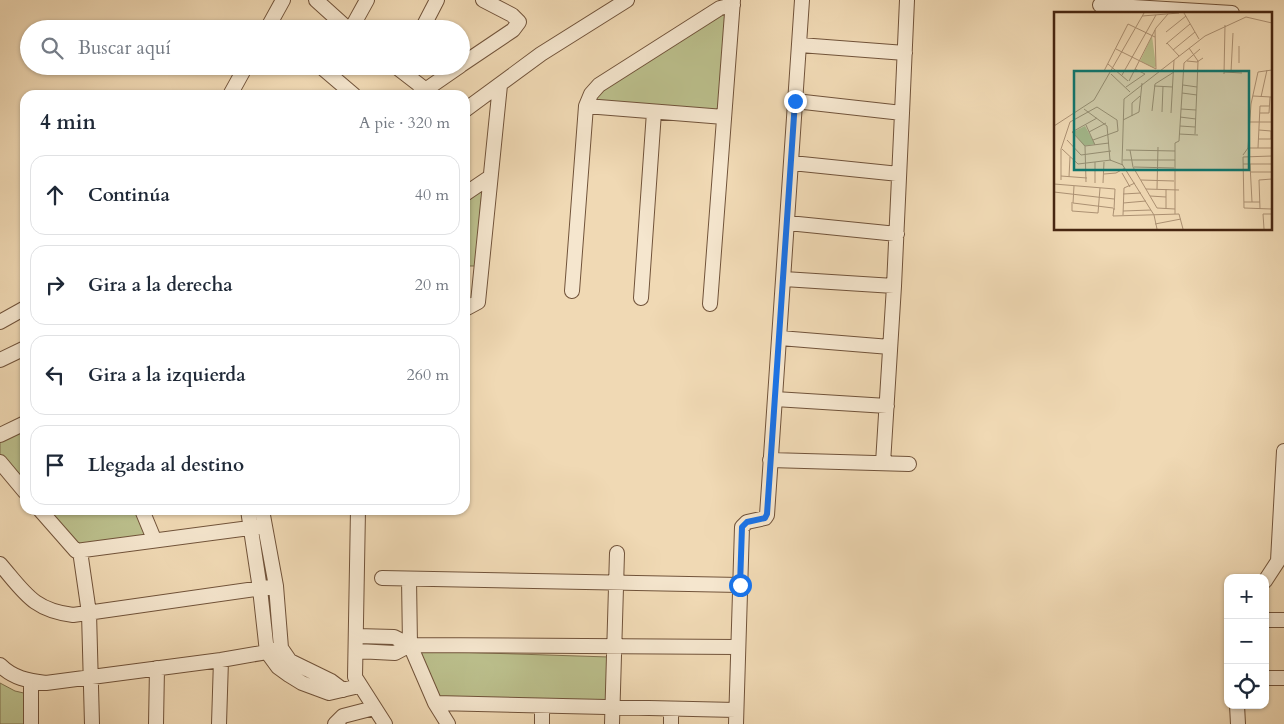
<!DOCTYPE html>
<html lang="es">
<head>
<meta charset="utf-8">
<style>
	body { margin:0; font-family:Cardo,serif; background:#f6f6f7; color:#1f2937 }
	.controls { position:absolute; right:15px; bottom:15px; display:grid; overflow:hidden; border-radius:10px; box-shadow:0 1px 4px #0004 }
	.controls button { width:45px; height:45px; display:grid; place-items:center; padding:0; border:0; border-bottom:1px solid #e0e1e3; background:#fff; color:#1f2937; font:25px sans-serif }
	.stop { position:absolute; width:15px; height:15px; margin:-11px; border:4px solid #1a73e8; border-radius:50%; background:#fff }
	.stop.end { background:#1a73e8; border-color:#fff; box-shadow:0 1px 5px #0008 }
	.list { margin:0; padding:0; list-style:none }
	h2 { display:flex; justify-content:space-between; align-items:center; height:65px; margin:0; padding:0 20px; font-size:21px }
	h2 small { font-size:16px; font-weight:400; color:#747a83 }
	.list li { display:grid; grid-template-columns:32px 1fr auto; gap:15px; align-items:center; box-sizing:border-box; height:80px; margin:0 10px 10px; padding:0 10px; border:1px solid #e0e1e3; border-radius:15px }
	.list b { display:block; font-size:19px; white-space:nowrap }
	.list em { font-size:16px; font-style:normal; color:#747a83 }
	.icon { flex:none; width:28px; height:28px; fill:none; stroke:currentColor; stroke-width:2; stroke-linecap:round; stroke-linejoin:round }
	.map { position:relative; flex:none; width:1284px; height:724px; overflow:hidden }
	.search { position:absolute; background:#fff; box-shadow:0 1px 4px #0004; left:20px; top:20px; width:450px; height:55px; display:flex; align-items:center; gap:12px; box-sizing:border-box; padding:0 18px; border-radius:28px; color:#747a83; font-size:19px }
	.panel { position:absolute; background:#fff; box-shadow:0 1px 4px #0004; left:20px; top:90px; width:450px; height:425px; border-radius:15px }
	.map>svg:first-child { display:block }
	.green { fill:#bbbf8c; stroke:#81724e }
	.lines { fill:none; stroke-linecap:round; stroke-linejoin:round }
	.minor-casing { stroke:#71533a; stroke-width:16 }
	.minor { stroke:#f5e6ce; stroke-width:14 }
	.route { stroke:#1a73e8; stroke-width:6 }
	.inset-road { fill:none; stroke:#ac9173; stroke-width:1 }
	.view { fill:#0f766e; fill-opacity:0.15; stroke:#0f766e; stroke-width:2.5 }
	.inset-edge { fill:none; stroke:#472611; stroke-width:2.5 }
</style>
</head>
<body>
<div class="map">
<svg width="1284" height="724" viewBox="0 0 1284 724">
	<rect width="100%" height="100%" fill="#f0d9b4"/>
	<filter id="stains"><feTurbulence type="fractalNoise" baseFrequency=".004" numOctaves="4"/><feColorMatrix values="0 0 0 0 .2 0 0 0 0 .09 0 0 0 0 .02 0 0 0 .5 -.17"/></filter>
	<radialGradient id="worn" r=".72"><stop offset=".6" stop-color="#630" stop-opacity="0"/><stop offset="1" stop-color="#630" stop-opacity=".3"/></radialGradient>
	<path class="green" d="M721 12 728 13 721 113 596 105 595 96 602 89Z
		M481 189 482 192 475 266H465V201Z
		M25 429V489L0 459V441Z
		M43 510H138L151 536 75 548Z
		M423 651 609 657 606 711 439 706 417 655Z
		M0 683 15 691 28 694 27 724H0Z"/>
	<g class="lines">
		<defs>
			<path id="minor" d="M316 0 348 29
				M1100 5 1232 13
				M267 29 283 0
				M351 29 367 0
				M422 29 437 0
				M800 45 905 53
				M461 65 513 30 519 22 512 15 483 0
				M320 66 354 95
				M395 66 426 90
				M230 95 246 66
				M418 95 460 66
				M795 101 902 113 894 286
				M586 106 724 117
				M465 110 541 54 627 0
				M902 113 907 0
				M792 163 899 174
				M465 194 490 177
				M788 223 897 234
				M784 279 894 286 883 463
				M572 291 586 106 591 94 599 85 720 8 733 5
				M641 298 654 112
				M710 304 733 0
				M465 309 478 302 500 85
				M0 322 25 308
				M780 338 890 347
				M0 360 25 348
				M775 399 887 406
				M0 435 25 423
				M770 460 909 464
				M0 462 25 492
				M40 510 76 551 264 526
				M142 510 154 539
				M248 510 260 589 267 652 278 667 289 675 302 683 329 693 359 686
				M262 510 276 586 281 648 290 661 331 681 343 690
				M358 510 355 677 385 724
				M80 551 89 613 92 724
				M0 564C25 593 33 610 73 615L276 586
				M382 578 740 585
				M409 579 410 645 435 703 448 724
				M1265 581 1278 561 1284 451
				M1265 620H1284
				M357 636 394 637 410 645 737 647
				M357 651 395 653 410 645
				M0 665C13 678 28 681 46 683L221 660 267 652 281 648
				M1265 678H1284
				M31 682V724
				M435 703 736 710
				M1237 705 1238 724
				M671 710V724
				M156 724 157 668
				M219 724 221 660
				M335 724 343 716 374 708
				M542 724V706
				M612 724 617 553
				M736 724 742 527 747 522 765 518 767 515 802 0"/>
		</defs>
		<use href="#minor" class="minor-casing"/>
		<use href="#minor" class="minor"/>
	</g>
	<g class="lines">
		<path class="route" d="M740 585 742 527 747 522 765 518 767 514 795 101"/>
	</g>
	<g transform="translate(1054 12)">
		<rect width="218" height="218" fill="#f0d9b4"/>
		<path d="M98 24 102 54 100 56 86 49ZM31 114 41 132 30 134 19 120Z" fill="#bbbf8c"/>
		<path class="inset-road" d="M130 1 145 27M88 4 125 1M112 20 132 4M113 31 125 44M112 32 136 12M135 36 144 49 143 75M62 37 102 57 101 18M119 38 141 20M133 49 143 50 149 46M185 51V34M54 52 74 69M50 59 74 12 101 25M170 60 188 61M177 60 179 21M57 62 76 80M170 62 171 13M68 63 102 3M75 69 102 16 114 2M129 73 143 75 142 98M100 74 119 75M72 75 91 62 81 57M128 81 143 83M199 84 217 85M207 85 213 58M30 97 53 114 56 148 69 153M127 97 142 98 141 122M98 99 101 72 120 60M108 100 109 74M117 101 120 48M206 101H215L216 85M78 104V91L86 84M126 105 142 107M69 108 85 100 88 71M196 110H218M32 113 41 133M0 114 40 88 90 1M126 114 141 115M18 120 31 134 32 170M18 120 43 106M35 120 52 111M125 122 144 123M204 127H217V119L205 118M13 128 27 143 57 139M31 134 55 131M194 136H218M204 136 206 94H215M8 137 24 152 57 148M72 138 121 139M76 138 79 155 103 196 121 197M189 143 194 136 197 92 204 60 218 58M218 144 189 145 190 196 218 197M69 148H121M189 152H196L198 190M196 152H218M80 155 120 156M197 160H218M68 161 76 175M50 162 62 161 71 156M7 164 33 166M15 165 16 145M7 168V137L16 110 43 95 63 108 64 119 39 128M87 168 120 169M41 171V150M49 171 50 150M0 172 61 177 60 198M20 174 19 191 59 196M92 177 125 178M103 177 104 135M112 177V196M0 180 60 187M69 182 87 181M96 184 112 185M18 190V199L44 201 46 176M190 190H206M69 191 92 189M60 196 59 204 125 202 129 217M206 197 205 168 218 167M69 199 97 198M121 202V131L125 129 130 51 146 37M69 203 70 176 81 171M101 212 127 207M103 217 100 203 68 152 70 87 151 24 192 5 218 11M210 217 209 202H218"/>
		<path class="view" d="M20 59H195V158H20Z"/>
		<rect width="218" height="218" class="inset-edge"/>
	</g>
	<rect width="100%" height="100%" filter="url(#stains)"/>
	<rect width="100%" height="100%" fill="url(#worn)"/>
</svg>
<div class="controls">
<button>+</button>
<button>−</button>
<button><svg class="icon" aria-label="locate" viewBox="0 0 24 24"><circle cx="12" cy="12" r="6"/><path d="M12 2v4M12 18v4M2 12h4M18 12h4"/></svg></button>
</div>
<div class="stop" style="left:740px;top:585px"></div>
<div class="stop end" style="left:795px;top:101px"></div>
<div class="search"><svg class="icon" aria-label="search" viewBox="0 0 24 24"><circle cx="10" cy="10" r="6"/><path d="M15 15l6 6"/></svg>Buscar aquí</div>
<section class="panel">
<h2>4 min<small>A pie · 320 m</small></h2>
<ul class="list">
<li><svg class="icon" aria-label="ahead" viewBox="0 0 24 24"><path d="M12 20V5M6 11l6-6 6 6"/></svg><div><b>Continúa</b></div><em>40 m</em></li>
<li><svg class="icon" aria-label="right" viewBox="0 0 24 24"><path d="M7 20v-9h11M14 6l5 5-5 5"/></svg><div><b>Gira a la derecha</b></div><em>20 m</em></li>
<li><svg class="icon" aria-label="left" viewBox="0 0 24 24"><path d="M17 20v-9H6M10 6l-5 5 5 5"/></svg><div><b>Gira a la izquierda</b></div><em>260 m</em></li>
<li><svg class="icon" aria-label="arrive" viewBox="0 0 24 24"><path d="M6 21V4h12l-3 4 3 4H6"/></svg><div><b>Llegada al destino</b></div></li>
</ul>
</section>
</div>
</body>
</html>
